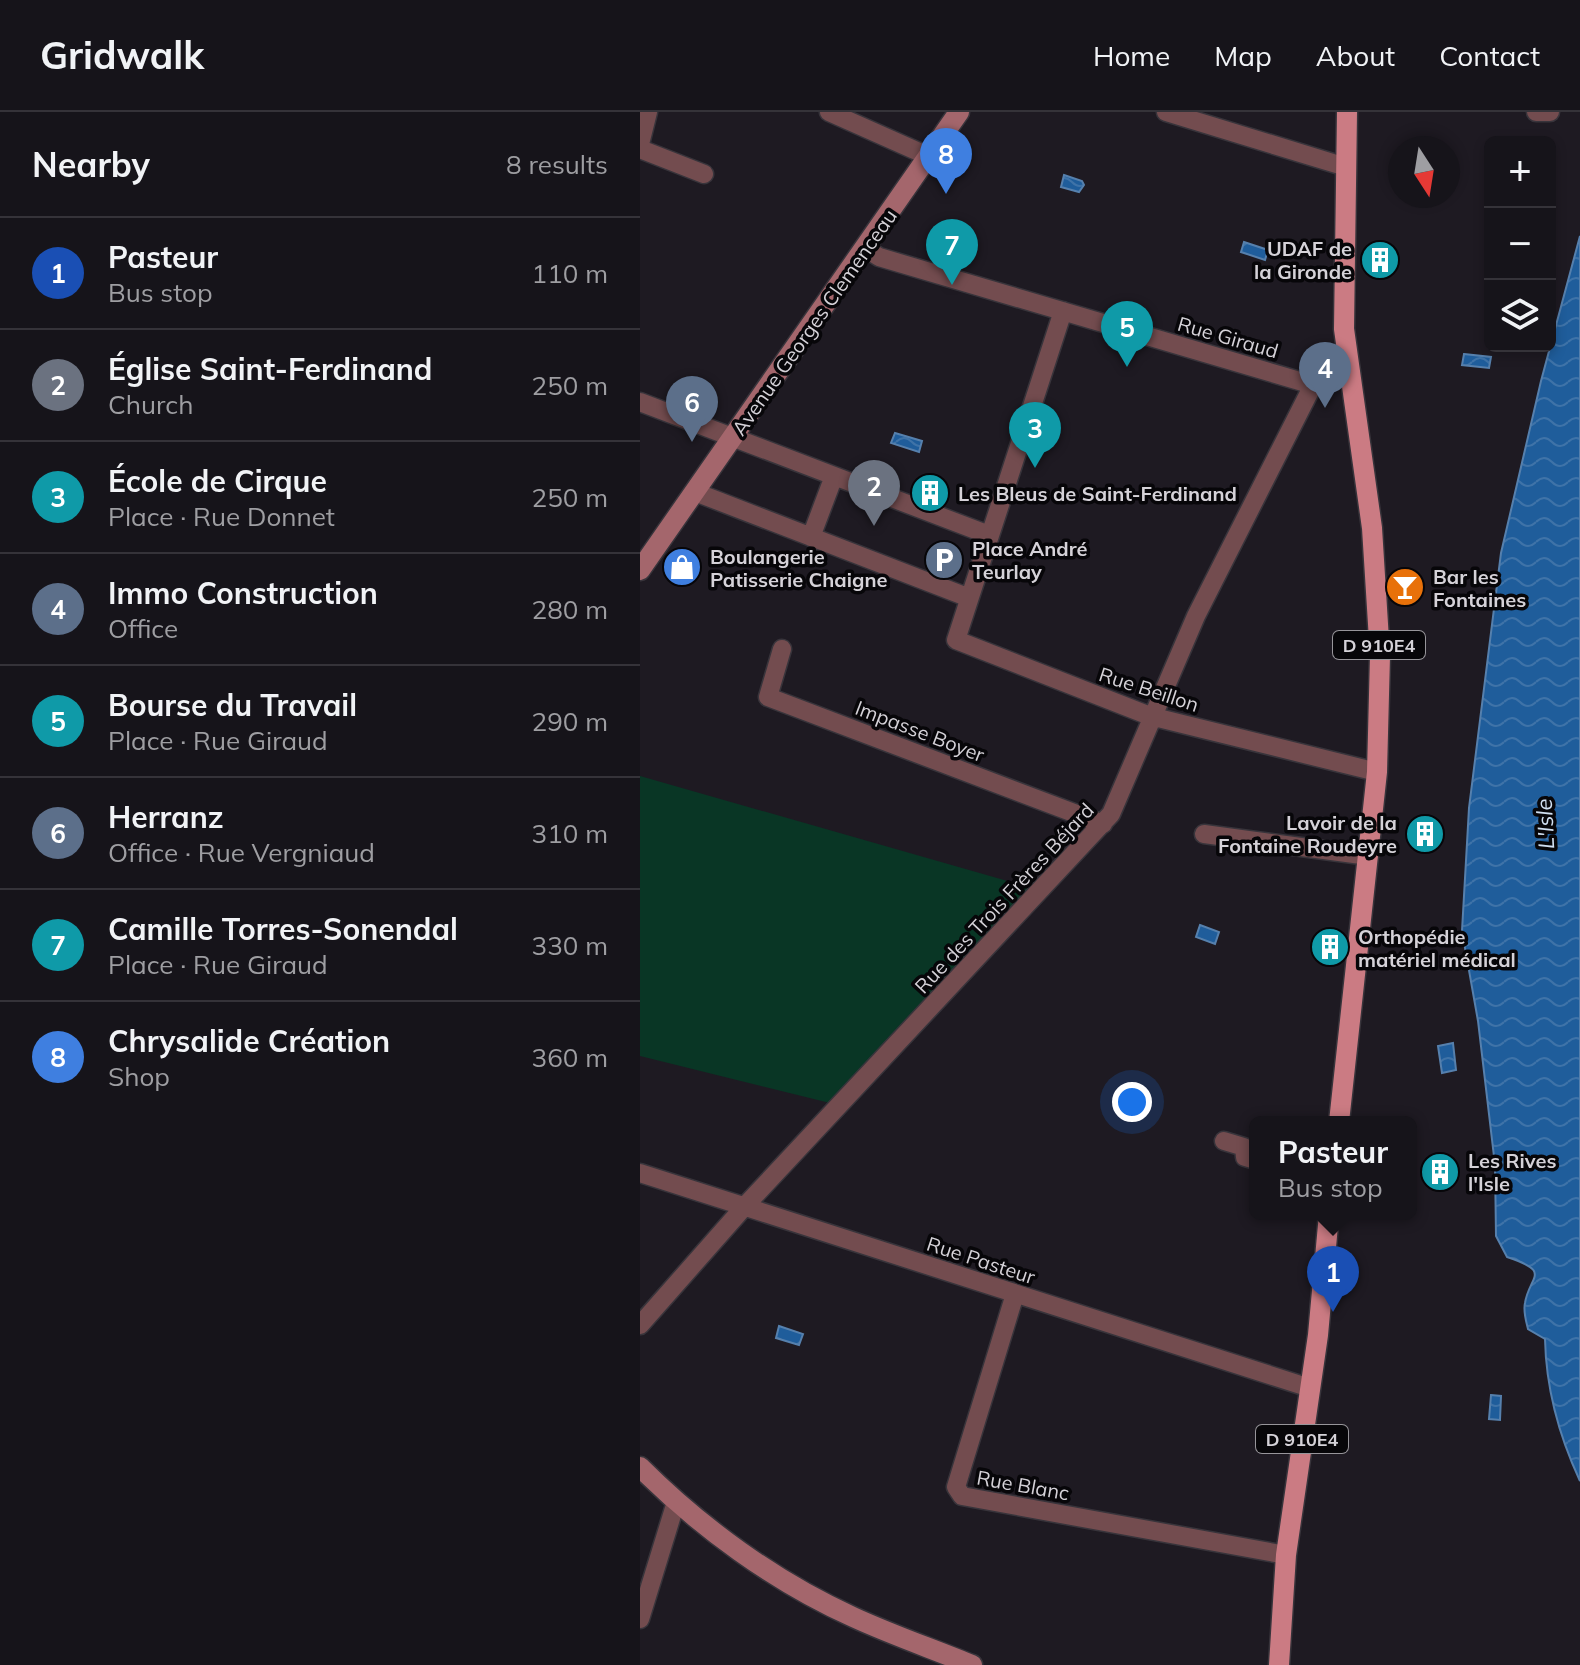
<!DOCTYPE html>
<html lang="en">
<head>
<meta charset="utf-8">
<style>
	body { margin:0; font-family:Mulish,sans-serif; background:#232127; color:#f1f3f6 }
	.controls { position:absolute; right:24px; top:24px; display:grid; overflow:hidden; border-radius:12px; box-shadow:0 4px 12px #0003 }
	.controls button { width:72px; height:72px; display:grid; place-items:center; padding:0; border:0; border-bottom:2px solid #353339; background:#16141a; color:#f1f3f6; font:40px sans-serif }
	.compass { position:absolute; left:748px; top:24px; width:72px; height:72px; border-radius:50%; background:#16141a; box-shadow:0 4px 12px #0003; rotate:168deg }
	.you { position:absolute; left:492px; top:990px; width:28px; height:28px; margin:-20px; border:6px solid #fff; border-radius:50%; background:#1a73e8; box-shadow:0 0 0 12px #1a73e833 }
	.badge { display:grid; place-items:center; width:52px; height:52px; border-radius:50%; background:#0b8043; color:#fff; font-size:26px; font-weight:700 }
	.pin { position:absolute; translate:-50% -66px; filter:drop-shadow(0 2px 4px #0008) }
	.pin::after { content:''; position:absolute; top:42px; width:28px; height:24px; background:inherit; clip-path:polygon(0 0,100% 0,50% 100%) }
	.popup { position:absolute; left:609px; top:1004px; width:168px; height:104px; box-sizing:border-box; display:grid; place-content:center; border-radius:12px; background:#16141a; filter:drop-shadow(0 2px 6px #0005); font-size:26px; white-space:nowrap; color:#9e9ea2 }
	.popup b { font-size:30px; color:#f1f3f6 }
	.popup::after { content:''; position:absolute; left:50%; top:100%; margin-left:-16px; border:16px solid transparent; border-top-color:#16141a }
	.list { margin:0; padding:0; list-style:none }
	h2 { display:flex; justify-content:space-between; align-items:center; height:104px; margin:0; padding:0 32px; font-size:34px }
	h2 small { font-size:26px; font-weight:400; color:#9e9ea2 }
	.list li { display:grid; grid-template-columns:52px 1fr auto; gap:24px; align-items:center; box-sizing:border-box; height:112px; padding:0 32px; border-top:2px solid #353339 }
	.list b { display:block; font-size:30px; white-space:nowrap }
	.list p { margin:0; font-size:26px; white-space:nowrap; color:#9e9ea2 }
	.list em { font-size:26px; font-style:normal; color:#9e9ea2 }
	.icon { flex:none; width:44px; height:44px; fill:none; stroke:currentColor; stroke-width:2; stroke-linecap:round; stroke-linejoin:round }
	.map { position:relative; flex:none; width:940px; height:1553px; overflow:hidden }
	header { display:flex; align-items:center; gap:48px; box-sizing:border-box; height:112px; padding:0 40px; background:#16141a; border-bottom:2px solid #353339 }
	header strong { font-size:38px }
	nav { display:flex; gap:44px; margin-inline-start:auto; font-size:28px }
	main { display:flex }
	aside { flex:1; background:#16141a }
	.map>svg:first-child { display:block }
	.green { fill:#093625 }
	.water { fill:url(#water-waves); stroke:#5680ad; stroke-width:2 }
	.lines { fill:none; stroke-linecap:round; stroke-linejoin:round }
	.street-casing { stroke:#38343b; stroke-width:21 }
	.secondary-casing { stroke:#38343b; stroke-width:23 }
	.primary-casing { stroke:#38343b; stroke-width:23 }
	.street { stroke:#734c4f; stroke-width:18 }
	.secondary { stroke:#a4666c; stroke-width:20 }
	.primary { stroke:#cb7b83; stroke-width:20 }
	.labels { text-anchor:middle; dominant-baseline:central; stroke-width:7; stroke-linejoin:round; paint-order:stroke }
	.shield { fill:#070609; stroke:#97959a; stroke-width:2 }
	.shield-label { font-size:18px; font-weight:bold; fill:#d5d2d8 }
	.poi-label { font-size:20px; font-weight:bold; fill:#d5d2d8; stroke:#070609; text-anchor:start }
	.street-label { font-size:20px; fill:#d5d2d8; stroke:#070609 }
	.water-label { font-size:22px; font-style:italic; fill:#d1e0f2; stroke:#070609 }
</style>
</head>
<body>
<header>
<strong>Gridwalk</strong>
<nav><a>Home</a><a>Map</a><a>About</a><a>Contact</a></nav>
</header>
<main>
<aside>
<h2>Nearby<small>8 results</small></h2>
<ul class="list">
<li><span class="badge" style="background:#1a4fb4">1</span><div><b>Pasteur</b><p>Bus stop</p></div><em>110 m</em></li>
<li><span class="badge" style="background:#6b7280">2</span><div><b>Église Saint-Ferdinand</b><p>Church</p></div><em>250 m</em></li>
<li><span class="badge" style="background:#0f9aa8">3</span><div><b>École de Cirque</b><p>Place · Rue Donnet</p></div><em>250 m</em></li>
<li><span class="badge" style="background:#5c6f8a">4</span><div><b>Immo Construction</b><p>Office</p></div><em>280 m</em></li>
<li><span class="badge" style="background:#0f9aa8">5</span><div><b>Bourse du Travail</b><p>Place · Rue Giraud</p></div><em>290 m</em></li>
<li><span class="badge" style="background:#5c6f8a">6</span><div><b>Herranz</b><p>Office · Rue Vergniaud</p></div><em>310 m</em></li>
<li><span class="badge" style="background:#0f9aa8">7</span><div><b>Camille Torres-Sonendal</b><p>Place · Rue Giraud</p></div><em>330 m</em></li>
<li><span class="badge" style="background:#3f7fe0">8</span><div><b>Chrysalide Création</b><p>Shop</p></div><em>360 m</em></li>
</ul>
</aside>
<div class="map">
<svg width="940" height="1553" viewBox="0 0 940 1553">
	<defs>
		<pattern id="water-waves" width="16" height="10" patternUnits="userSpaceOnUse" patternTransform="scale(2)"><rect width="16" height="10" fill="#1f5d9b"/><path d="M0 5q4-4 8 0t8 0" fill="none" stroke="#3f73a8"/></pattern>
	</defs>
	<rect width="100%" height="100%" fill="#1e1a22"/>
	<path class="green" d="M0 664 364 768 388 777 190 991 0 944Z"/>
	<path class="water" d="M424 63 442 69 444 73 439 80 421 75Z
		M940 124V1369C919 1324 906 1276 905 1227L888 1217C886 1209 883 1199 885 1191 889 1164 913 1160 867 1145L856 1124 855 1053 838 909 822 819 829 696 861 441 901 269Z
		M604 130 628 138 625 148 601 140Z
		M824 242 851 245 849 256 822 253Z
		M255 321 282 329 279 340 251 331Z
		M560 813 579 820 575 832 556 825Z
		M813 931 816 958 802 961 798 934Z
		M139 1214 163 1222 159 1233 136 1226Z
		M851 1283 861 1284 860 1308 849 1307Z"/>
	<g class="lines">
		<defs>
			<path id="street" d="M189 0 288 44
				M526 0 706 55
				M896 0H910
				M0 32 8 0
				M0 37 64 62
				M225 136 239 145 673 273 711 263
				M423 199 316 528 510 604 737 660
				M0 290 349 423
				M55 380 327 485
				M171 425 194 364
				M142 537 128 585 463 712
				M564 722 729 744
				M584 1029 604 1035 605 1045 615 1048
				M0 1061 670 1276
				M375 1182 316 1375 322 1384 646 1443
				M0 1213 104 1095 471 702 556 504 673 273
				M0 1507 36 1390"/>
			<path id="secondary" d="M0 458 319 0
				M0 1355C60 1415 135 1470 213 1505 252 1523 293 1537 332 1553"/>
			<path id="primary" d="M699 1010 737 660 740 544 732 416 704 217 707 0
				M639 1553 646 1443 678 1223 689 1102"/>
		</defs>
		<use href="#street" class="street-casing"/>
		<use href="#secondary" class="secondary-casing"/>
		<use href="#primary" class="primary-casing"/>
		<use href="#street" class="street"/>
		<use href="#secondary" class="secondary"/>
		<use href="#primary" class="primary"/>
	</g>
	<defs>
		<symbol id="building-disc" viewBox="-11 -11 22 22"><circle r="9.5" fill="#0f9aa8" stroke="#070609"/><path d="M-4-6H4V6H1V3H-1V6H-4ZM-2.5-4.3h1.7v1.8h-1.7ZM.8-4.3h1.7v1.8H.8ZM-2.5-1h1.7V.8h-1.7ZM.8-1h1.7V.8H.8Z" fill="#fff"/></symbol>
		<symbol id="parking-disc" viewBox="-11 -11 22 22"><circle r="9.5" fill="#5c6f8a" stroke="#070609"/><path d="M-3.5-5.5H1a3.5 3.5 0 0 1 0 7H-1V5.5H-3.5ZM-1-3.4V-.6H.8a1.4 1.4 0 0 0 0-2.8Z" fill="#fff"/></symbol>
		<symbol id="shop-disc" viewBox="-11 -11 22 22"><circle r="9.5" fill="#3f7fe0" stroke="#070609"/><path d="M-5-2.5h2.3a2.7 3.5 0 0 1 5.4 0H5L5.5 6h-11ZM-1.5-2.5h3a1.5 2.3 0 0 0-3 0Z" fill="#fff"/></symbol>
		<symbol id="bar-disc" viewBox="-11 -11 22 22"><circle r="9.5" fill="#e8710a" stroke="#070609"/><path d="M-6-5H6L.8 .8V4.5H3.5V6h-7V4.5H-.8V.8Z" fill="#fff"/></symbol>
	</defs>
	<g fill-rule="evenodd">
		<use href="#building-disc" x="718" y="126" width="44" height="44"/>
		<use href="#building-disc" x="268" y="359" width="44" height="44"/>
		<use href="#parking-disc" x="282" y="426" width="44" height="44"/>
		<use href="#shop-disc" x="20" y="433" width="44" height="44"/>
		<use href="#bar-disc" x="743" y="453" width="44" height="44"/>
		<use href="#building-disc" x="763" y="700" width="44" height="44"/>
		<use href="#building-disc" x="668" y="813" width="44" height="44"/>
		<use href="#building-disc" x="778" y="1038" width="44" height="44"/>
	</g>
	<g class="labels">
		<g class="shield">
			<rect x="693" y="519" width="92" height="28" rx="6"/>
			<rect x="616" y="1313" width="92" height="28" rx="6"/>
		</g>
		<g class="shield-label">
			<text x="739" y="533">D 910E4</text>
			<text x="662" y="1327">D 910E4</text>
		</g>
		<g class="poi-label">
			<text x="712" y="136" text-anchor="end">UDAF de<tspan x="712" dy="23">la Gironde</tspan></text>
			<text x="318" y="381">Les Bleus de Saint-Ferdinand</text>
			<text x="332" y="436">Place André<tspan x="332" dy="23">Teurlay</tspan></text>
			<text x="70" y="444">Boulangerie<tspan x="70" dy="23">Patisserie Chaigne</tspan></text>
			<text x="793" y="464">Bar les<tspan x="793" dy="23">Fontaines</tspan></text>
			<text x="757" y="710" text-anchor="end">Lavoir de la<tspan x="757" dy="23">Fontaine Roudeyre</tspan></text>
			<text x="718" y="824">Orthopédie<tspan x="718" dy="23">matériel médical</tspan></text>
			<text x="828" y="1048">Les Rives<tspan x="828" dy="23">l'Isle</tspan></text>
		</g>
		<g class="street-label">
			<text transform="translate(174 210) rotate(-55)">Avenue Georges Clemenceau</text>
			<text transform="translate(588 225) rotate(16)">Rue Giraud</text>
			<text transform="translate(509 577) rotate(18)">Rue Beillon</text>
			<text transform="translate(280 619) rotate(21)">Impasse Boyer</text>
			<text transform="translate(364 786) rotate(-47)">Rue des Trois Frères Béjard</text>
			<text transform="translate(341 1148) rotate(18)">Rue Pasteur</text>
			<text transform="translate(383 1373) rotate(10)">Rue Blanc</text>
		</g>
		<g class="water-label">
			<text transform="translate(905 712) rotate(-93)">L'Isle</text>
		</g>
	</g>
</svg>
<div class="controls">
<button>+</button>
<button>−</button>
<button><svg class="icon" aria-label="layers" viewBox="0 0 24 24"><path d="M12 4l9 5-9 5-9-5zM3 14l9 5 9-5"/></svg></button>
</div>
<svg class="compass" viewBox="-18 -18 36 36"><path d="M0-13l5 13h-10z" fill="#e53935"/><path d="M0 13l5-13h-10z" fill="#9e9ea2"/></svg>
<div class="you"></div>
<div class="pin badge" style="left:693px;top:1200px;background:#1a4fb4">1</div>
<div class="popup"><b>Pasteur</b>Bus stop</div>
<div class="pin badge" style="left:234px;top:414px;background:#6b7280">2</div>
<div class="pin badge" style="left:395px;top:356px;background:#0f9aa8">3</div>
<div class="pin badge" style="left:685px;top:296px;background:#5c6f8a">4</div>
<div class="pin badge" style="left:487px;top:255px;background:#0f9aa8">5</div>
<div class="pin badge" style="left:52px;top:330px;background:#5c6f8a">6</div>
<div class="pin badge" style="left:312px;top:173px;background:#0f9aa8">7</div>
<div class="pin badge" style="left:306px;top:82px;background:#3f7fe0">8</div>
</div>
</main>
</body>
</html>
